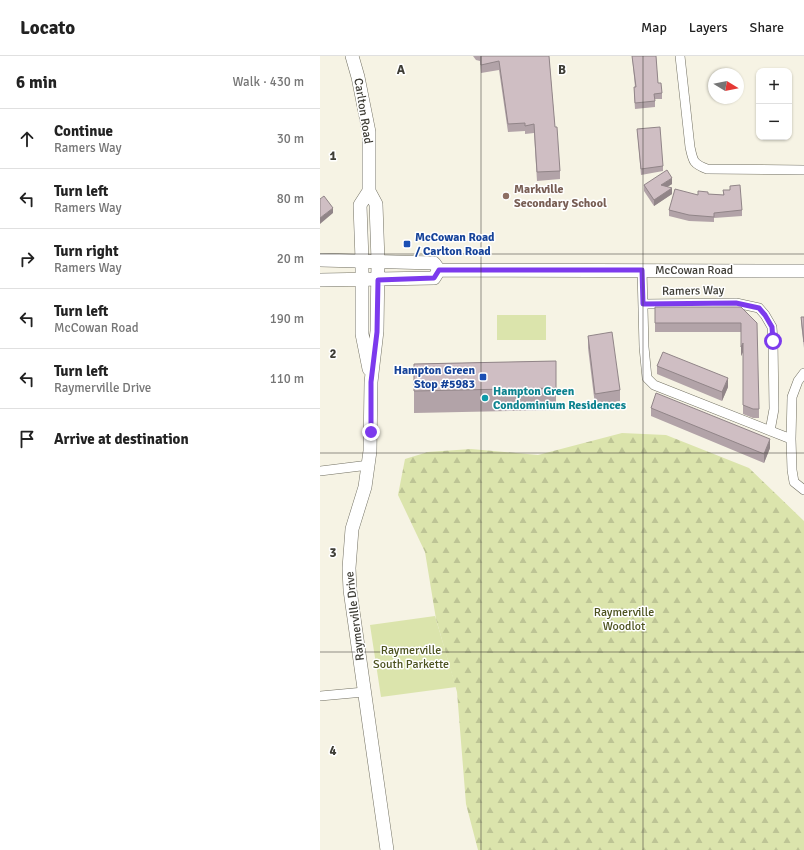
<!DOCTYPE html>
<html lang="en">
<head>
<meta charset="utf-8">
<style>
	body { margin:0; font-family:Signika,sans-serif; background:#f6f6f6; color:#222 }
	.controls { position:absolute; right:12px; top:12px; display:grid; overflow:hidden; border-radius:8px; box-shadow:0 1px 3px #0004 }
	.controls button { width:36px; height:36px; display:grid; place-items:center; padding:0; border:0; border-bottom:1px solid #e0e0e0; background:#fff; color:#222; font:20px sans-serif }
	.compass { position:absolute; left:388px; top:12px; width:36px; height:36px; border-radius:50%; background:#fff; box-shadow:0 1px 3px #0004; rotate:100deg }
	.stop { position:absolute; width:12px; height:12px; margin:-9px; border:3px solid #7c3aed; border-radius:50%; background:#fff }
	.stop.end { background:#7c3aed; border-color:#fff; box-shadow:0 1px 4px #0008 }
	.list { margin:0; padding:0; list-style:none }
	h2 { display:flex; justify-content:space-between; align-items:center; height:52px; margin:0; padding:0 16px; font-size:17px }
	h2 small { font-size:13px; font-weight:400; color:#767676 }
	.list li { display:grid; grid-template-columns:26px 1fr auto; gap:12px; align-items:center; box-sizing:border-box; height:60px; padding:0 16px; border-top:1px solid #e0e0e0 }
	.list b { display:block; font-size:15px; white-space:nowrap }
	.list p { margin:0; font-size:13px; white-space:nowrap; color:#767676 }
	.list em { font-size:13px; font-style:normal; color:#767676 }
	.icon { flex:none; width:22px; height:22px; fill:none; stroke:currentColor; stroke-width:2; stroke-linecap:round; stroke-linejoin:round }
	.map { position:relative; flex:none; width:484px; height:794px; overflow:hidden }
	header { display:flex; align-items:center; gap:24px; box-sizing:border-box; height:56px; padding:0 20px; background:#fff; border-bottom:1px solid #e0e0e0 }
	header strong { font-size:19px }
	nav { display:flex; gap:22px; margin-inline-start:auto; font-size:14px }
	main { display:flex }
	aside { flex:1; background:#fff }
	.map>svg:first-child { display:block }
	.green { fill:#dbe4ac }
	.forest { fill:url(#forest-firs) }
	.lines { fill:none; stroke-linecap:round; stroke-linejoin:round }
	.street-casing { stroke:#727062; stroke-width:10 }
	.secondary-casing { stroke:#727062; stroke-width:14 }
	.street { stroke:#fff; stroke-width:9 }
	.secondary { stroke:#fff; stroke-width:13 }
	.wall { fill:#b2a3a8 }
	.shaded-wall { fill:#918588 }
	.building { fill:#cfbec3; stroke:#918588 }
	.route { stroke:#7c3aed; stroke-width:5 }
	.grid { fill:none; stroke:#3e3d36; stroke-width:1; stroke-opacity:0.55 }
	.education-dot { fill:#8d6e63; stroke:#fff; stroke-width:1.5 }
	.transit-dot { fill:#1a4fb4; stroke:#fff; stroke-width:1.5 }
	.culture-dot { fill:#0f9aa8; stroke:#fff; stroke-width:1.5 }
	.labels { text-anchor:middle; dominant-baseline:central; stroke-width:3; stroke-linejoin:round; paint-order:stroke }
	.street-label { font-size:12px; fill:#3e3d36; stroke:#fff }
	.education-label { font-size:12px; font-weight:bold; fill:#785e54; stroke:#fff; text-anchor:start }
	.transit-label { font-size:12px; font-weight:bold; fill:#164399; stroke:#fff; text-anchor:start }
	.culture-label { font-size:12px; font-weight:bold; fill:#0d838f; stroke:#fff; text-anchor:start }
	.park-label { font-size:12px; fill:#4c521f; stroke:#fff }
	.grid-label { font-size:13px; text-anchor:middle; font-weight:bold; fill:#3e3d36; stroke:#fff; stroke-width:3; stroke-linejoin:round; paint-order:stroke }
</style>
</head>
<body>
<header>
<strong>Locato</strong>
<nav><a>Map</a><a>Layers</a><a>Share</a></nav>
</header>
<main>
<aside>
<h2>6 min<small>Walk · 430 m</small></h2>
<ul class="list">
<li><svg class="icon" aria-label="ahead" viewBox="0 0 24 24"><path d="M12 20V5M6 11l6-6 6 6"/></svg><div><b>Continue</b><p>Ramers Way</p></div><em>30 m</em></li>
<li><svg class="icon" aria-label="left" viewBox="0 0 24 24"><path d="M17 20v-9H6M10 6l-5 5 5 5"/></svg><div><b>Turn left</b><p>Ramers Way</p></div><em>80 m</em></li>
<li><svg class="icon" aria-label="right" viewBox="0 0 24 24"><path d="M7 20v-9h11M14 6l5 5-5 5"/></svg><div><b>Turn right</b><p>Ramers Way</p></div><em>20 m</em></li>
<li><svg class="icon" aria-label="left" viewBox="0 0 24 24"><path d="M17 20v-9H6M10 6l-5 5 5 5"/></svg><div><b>Turn left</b><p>McCowan Road</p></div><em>190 m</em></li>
<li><svg class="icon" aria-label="left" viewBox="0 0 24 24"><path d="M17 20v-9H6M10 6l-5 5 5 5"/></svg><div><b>Turn left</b><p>Raymerville Drive</p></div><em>110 m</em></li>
<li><svg class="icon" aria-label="arrive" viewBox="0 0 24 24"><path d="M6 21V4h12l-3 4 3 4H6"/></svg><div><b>Arrive at destination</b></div></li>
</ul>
</aside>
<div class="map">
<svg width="484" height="794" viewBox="0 0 484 794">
	<defs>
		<pattern id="forest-firs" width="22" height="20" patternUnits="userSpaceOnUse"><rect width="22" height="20" fill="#dbe4ac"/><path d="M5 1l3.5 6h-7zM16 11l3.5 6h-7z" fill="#bdc495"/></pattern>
	</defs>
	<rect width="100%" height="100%" fill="#f6f3e4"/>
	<path class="green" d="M177 259H226V284H177Z
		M115 560 136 631 61 641 50 569Z"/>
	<path class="forest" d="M302 377 346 379 429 412 484 465V794H158L146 748 137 636 116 563 105 496 78 439 85 403 108 396 151 393 218 399Z"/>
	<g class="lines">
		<defs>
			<path id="street" d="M360 0 370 91C373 105 373 108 387 113L484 114
				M322 214 324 291 327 322 334 329 471 383
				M323 248 416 247 439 252 445 259 452 271 453 285 454 353 450 375
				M484 317 478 325 472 341 471 383 472 414 474 426 484 434
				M0 415 49 409
				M0 640 44 636"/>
			<path id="secondary" d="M32 0 38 21 49 76V135L56 148 58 205 57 275 51 326 50 395 45 431 32 473 29 512 30 534 67 794
				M0 204 114 207 119 214
				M119 214 484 215
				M0 224 114 222 119 214
				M49 313 42 278V204L40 149 49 135"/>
		</defs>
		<use href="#street" class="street-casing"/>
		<use href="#secondary" class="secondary-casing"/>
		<use href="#street" class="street"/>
		<use href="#secondary" class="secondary"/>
	</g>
	<path class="wall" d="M153 0H229L235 71 240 115V123L217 125 214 77 205 78V75L188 76 179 14 161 17 160 5 156 4Z
		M312 0H336L338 27 342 37V43H335V51L315 53 314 37V31H315Z
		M317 73 343 110V115L321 119Z
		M352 128 347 131 352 138 334 150 324 135V129Z
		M403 134 422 154V160L394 162V166L369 165 349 160V154L378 139 388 138 403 139Z
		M335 251H421L439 353V362H433L423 358V296L421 300V276H335Z
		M481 261H484V292L481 267Z
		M268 280 300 334V345L275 349 268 292Z
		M236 305V354L94 357V308Z
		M337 310 408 331 402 345 337 318Z
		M331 352 450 392 444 407 331 360Z"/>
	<path class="shaded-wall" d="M352 122V128L341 135V129Z
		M352 132V138L334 150V144Z
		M13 152V157L0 168V162Z
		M423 287V296L421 300V291Z
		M408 322V331L402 345V336Z
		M450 383V392L444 407V398Z"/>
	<path class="building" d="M161 0H229L235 71H237L240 115 217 116 214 68 205 70V67L188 68 179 5 161 9Z
		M312 0H336L338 27H341L342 37 334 38 335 45 315 47 314 31H316Z
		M340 71 343 110 321 113 317 73Z
		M347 114 352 122 341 129 352 132 334 144 324 129Z
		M420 129 422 154 394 157V161L369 159 349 154 355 133 378 139V135L388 136V138L404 139 403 134H410V130Z
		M4 140 13 152 0 162V143Z
		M335 251H421L437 267 439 353H433L423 349V287L421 291V267H335Z
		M481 261H484V286Z
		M292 276 300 334 275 338 268 280Z
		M343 296 408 322 402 336 337 310Z
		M236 305V332L94 335V308Z
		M336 337 450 383 444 398 331 352Z"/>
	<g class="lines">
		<path class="route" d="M51 376V326L57 276 58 224 114 222 119 214H322L323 248 416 247 439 252 445 259 452 271 453 285"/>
	</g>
	<path class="grid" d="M161 0V794M323 0V794M0 198H484M0 397H484M0 596H484"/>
	<circle class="education-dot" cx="186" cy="140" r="4"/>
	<g class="transit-dot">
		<rect x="83" y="184" width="8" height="8" rx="2"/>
		<rect x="159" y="317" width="8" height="8" rx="2"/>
	</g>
	<circle class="culture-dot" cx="165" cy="342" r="4"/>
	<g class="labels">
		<g class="street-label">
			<text transform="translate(43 55) rotate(81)">Carlton Road</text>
			<text x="374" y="214">McCowan Road</text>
			<text transform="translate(373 235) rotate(-1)">Ramers Way</text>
			<text transform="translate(35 560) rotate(-97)">Raymerville Drive</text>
		</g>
		<g class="education-label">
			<text x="194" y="133">Markville<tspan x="194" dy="14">Secondary School</tspan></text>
		</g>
		<g class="transit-label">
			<text x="95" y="181">McCowan Road<tspan x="95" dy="14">/ Carlton Road</tspan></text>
			<text x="155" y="314" text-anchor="end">Hampton Green<tspan x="155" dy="14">Stop #5983</tspan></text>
		</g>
		<g class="culture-label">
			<text x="173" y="335">Hampton Green<tspan x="173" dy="14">Condominium Residences</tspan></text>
		</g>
		<g class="park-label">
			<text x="304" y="556">Raymerville<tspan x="304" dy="14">Woodlot</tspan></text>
			<text x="91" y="594">Raymerville<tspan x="91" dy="14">South Parkette</tspan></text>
		</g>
	</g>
	<g class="grid-label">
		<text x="81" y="18">A</text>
		<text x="242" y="18">B</text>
		<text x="13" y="104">1</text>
		<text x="13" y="302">2</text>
		<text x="13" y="501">3</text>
		<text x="13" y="699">4</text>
	</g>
</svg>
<div class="controls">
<button>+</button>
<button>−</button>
</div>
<svg class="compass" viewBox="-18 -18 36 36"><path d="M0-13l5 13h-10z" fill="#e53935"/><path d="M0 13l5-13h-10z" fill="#767676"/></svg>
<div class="stop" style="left:453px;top:285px"></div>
<div class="stop end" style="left:51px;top:376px"></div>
</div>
</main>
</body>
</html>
